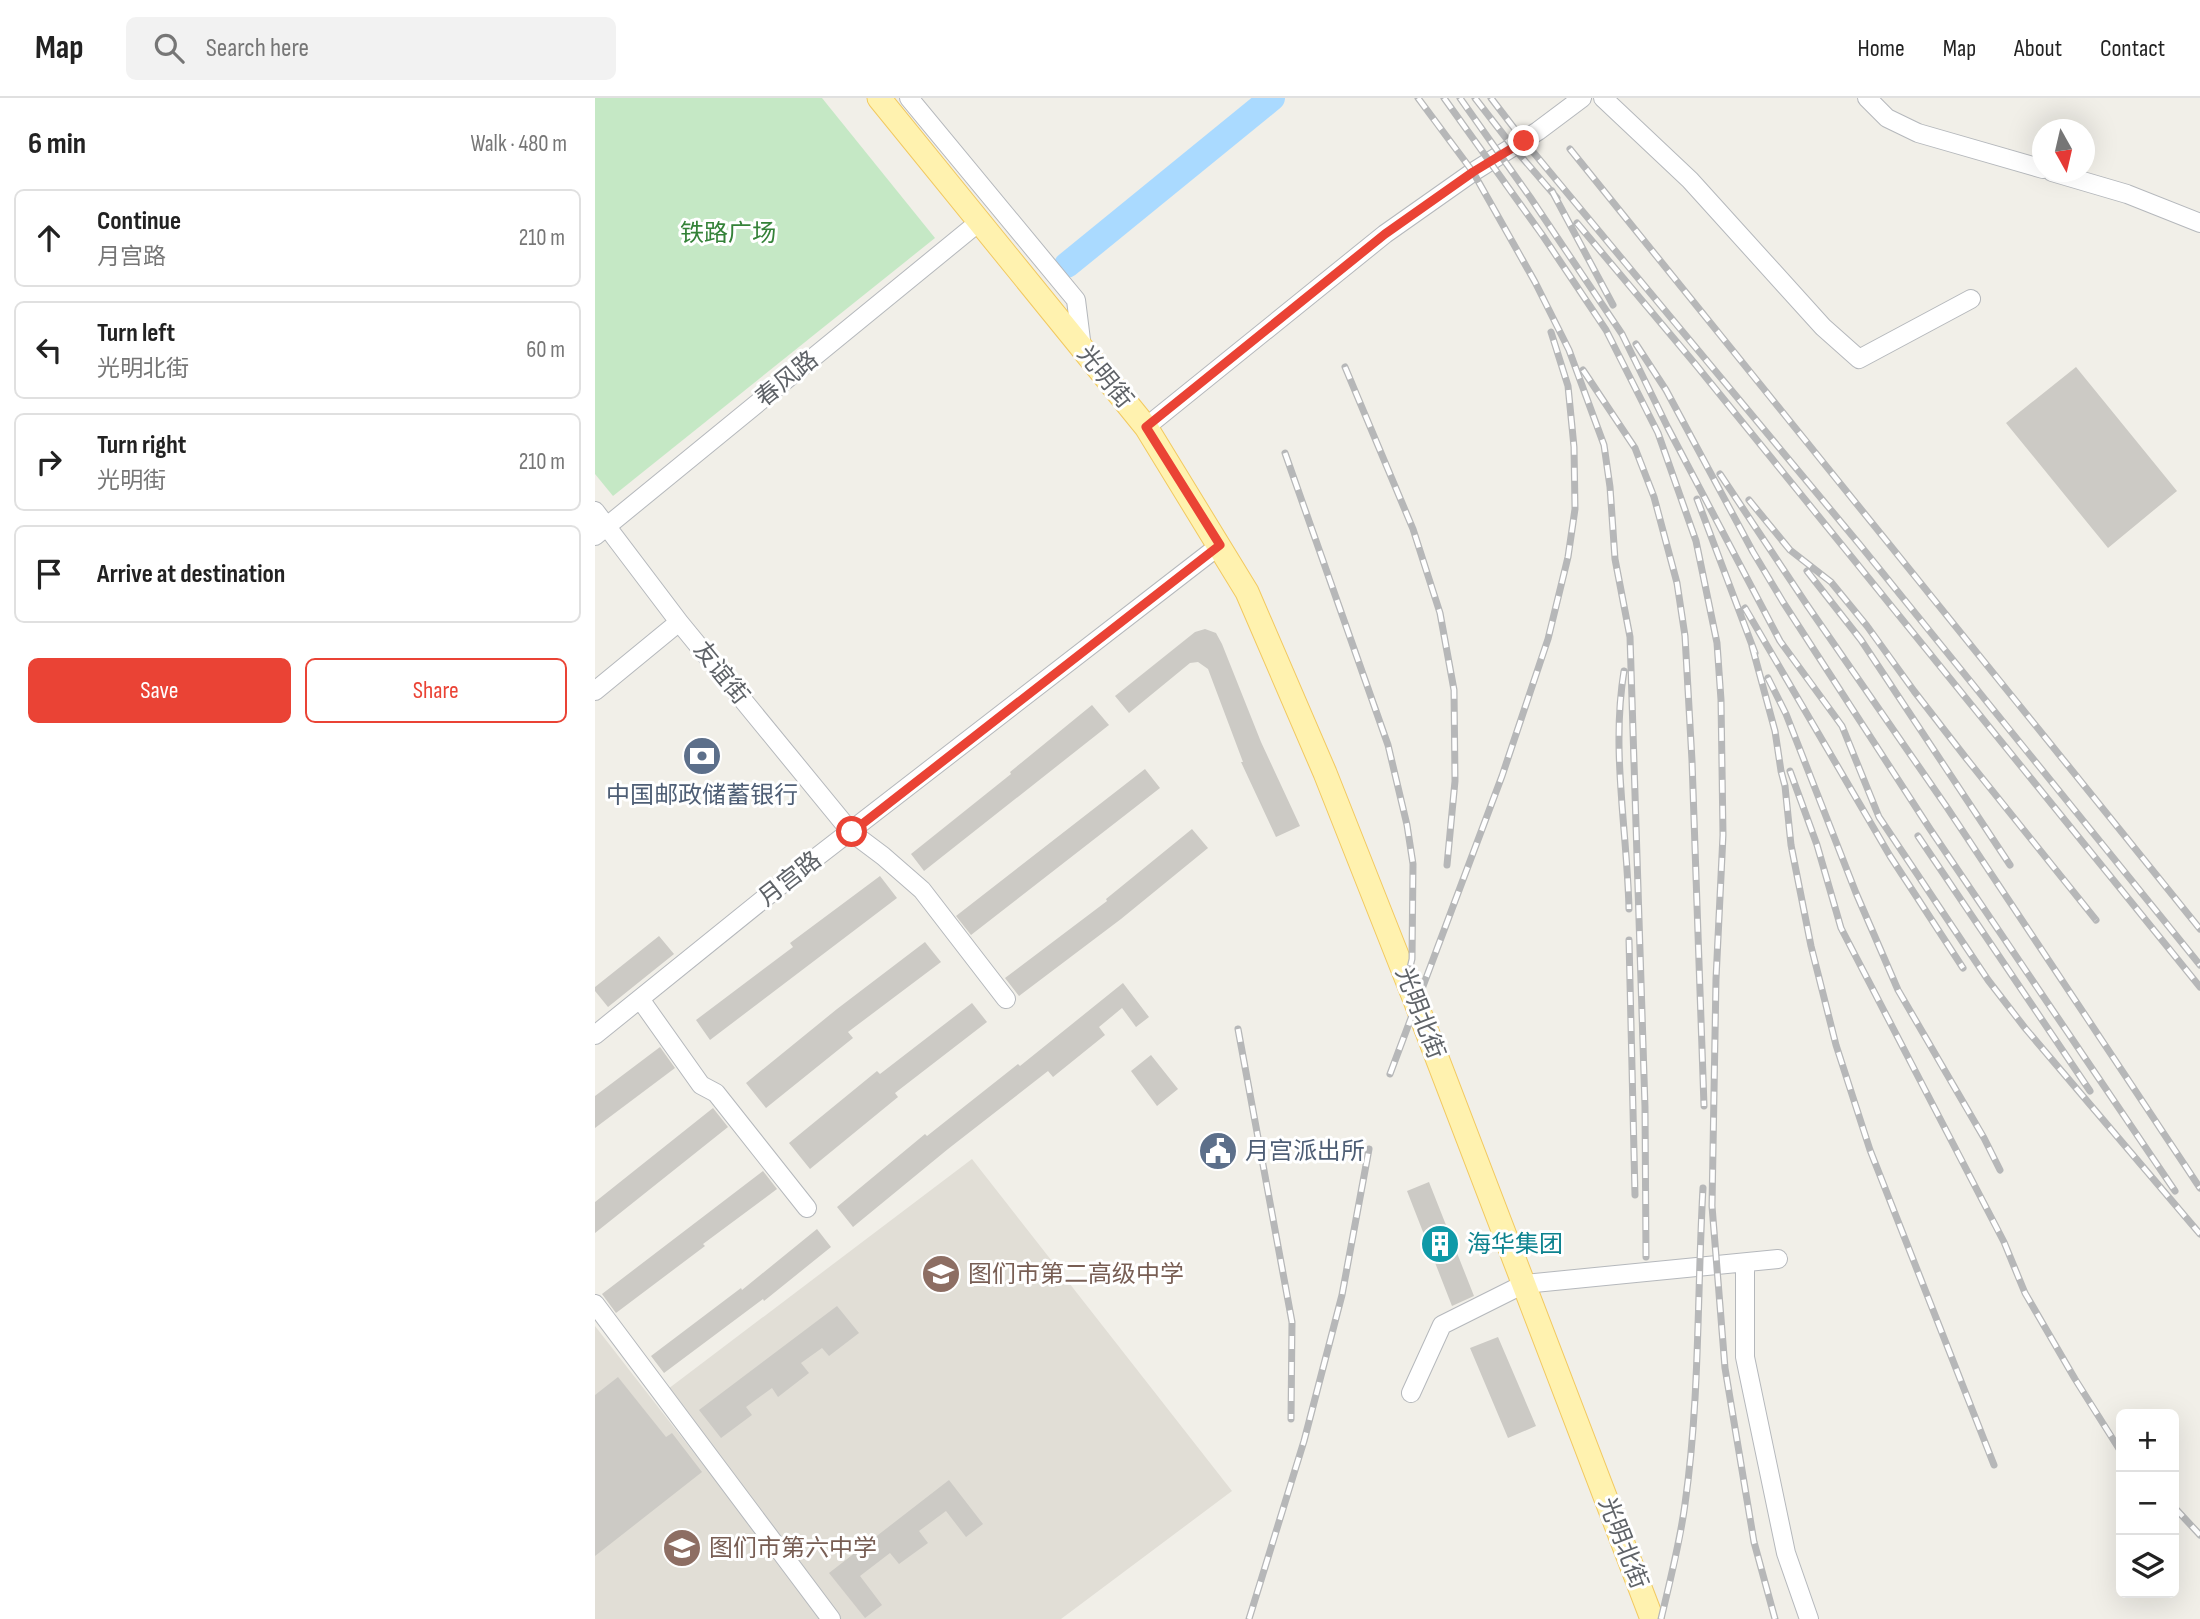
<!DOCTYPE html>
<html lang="en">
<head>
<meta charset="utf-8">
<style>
	body { margin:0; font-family:"Sofia Sans Condensed","Noto Sans SC",sans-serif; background:#f2f2f2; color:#222 }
	.controls { position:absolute; right:21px; bottom:21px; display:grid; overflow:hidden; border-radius:10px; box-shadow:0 7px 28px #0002 }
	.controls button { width:63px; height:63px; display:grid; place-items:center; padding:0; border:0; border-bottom:2px solid #e0e0e0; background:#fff; color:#222; font:35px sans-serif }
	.compass { position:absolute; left:1437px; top:21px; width:63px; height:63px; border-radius:50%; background:#fff; box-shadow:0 7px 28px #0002; rotate:172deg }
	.stop { position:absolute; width:21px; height:21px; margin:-16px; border:5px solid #ea4335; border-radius:50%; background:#fff }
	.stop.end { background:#ea4335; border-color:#fff; box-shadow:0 2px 7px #0008 }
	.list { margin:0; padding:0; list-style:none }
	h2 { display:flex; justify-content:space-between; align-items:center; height:91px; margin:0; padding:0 28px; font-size:30px }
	h2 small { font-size:23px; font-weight:400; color:#767676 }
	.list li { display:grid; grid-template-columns:46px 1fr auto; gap:21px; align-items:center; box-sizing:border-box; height:98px; margin:0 14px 14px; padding:0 14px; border:2px solid #e0e0e0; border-radius:10px }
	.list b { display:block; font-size:26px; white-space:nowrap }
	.list p { margin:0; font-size:23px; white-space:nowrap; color:#767676 }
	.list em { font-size:23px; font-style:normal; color:#767676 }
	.actions { display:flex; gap:14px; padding:21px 28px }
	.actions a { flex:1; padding:16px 0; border:2px solid #ea4335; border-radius:10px; text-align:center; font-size:24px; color:#ea4335 }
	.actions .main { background:#ea4335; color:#fff }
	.icon { flex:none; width:38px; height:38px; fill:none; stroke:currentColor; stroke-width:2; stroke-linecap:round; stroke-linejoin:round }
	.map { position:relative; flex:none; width:1605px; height:1521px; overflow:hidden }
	header { display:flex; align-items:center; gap:42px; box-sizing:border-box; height:98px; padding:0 35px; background:#fff; border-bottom:2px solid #e0e0e0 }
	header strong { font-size:33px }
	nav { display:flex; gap:38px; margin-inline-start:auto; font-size:24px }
	.search { width:490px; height:63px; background:#f2f2f2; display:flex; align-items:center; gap:18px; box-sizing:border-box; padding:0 24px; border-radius:10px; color:#767676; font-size:26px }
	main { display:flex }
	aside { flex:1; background:#fff }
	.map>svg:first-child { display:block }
	.education { fill:#e1ded6 }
	.green { fill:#c5e8c5 }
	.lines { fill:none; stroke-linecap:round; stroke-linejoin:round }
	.river { stroke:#aadaff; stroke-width:26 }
	.building { fill:#cccac5 }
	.minor-casing { stroke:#b5b8bc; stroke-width:20 }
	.major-casing { stroke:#f2c960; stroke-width:25 }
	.minor { stroke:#fff; stroke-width:18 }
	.major { stroke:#fff2af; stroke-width:23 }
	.rail-casing { stroke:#b6b7b8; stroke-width:7 }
	.rail { stroke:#fff; stroke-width:4.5; stroke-dasharray:13; stroke-linecap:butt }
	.route { stroke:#ea4335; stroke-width:9 }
	.labels { text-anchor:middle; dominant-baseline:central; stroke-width:6; stroke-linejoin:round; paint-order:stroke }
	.park-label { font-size:24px; fill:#348238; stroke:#fff }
	.street-label { font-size:24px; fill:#5f6368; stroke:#fff }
	.service-label { font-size:24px; fill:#4e5e75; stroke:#fff }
	.culture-label { font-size:24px; fill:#0d838f; stroke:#fff; text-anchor:start }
	.education-label { font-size:24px; fill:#785e54; stroke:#fff; text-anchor:start }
</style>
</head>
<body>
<header>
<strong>Map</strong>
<div class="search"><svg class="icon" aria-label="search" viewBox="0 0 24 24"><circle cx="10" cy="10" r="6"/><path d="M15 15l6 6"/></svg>Search here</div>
<nav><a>Home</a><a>Map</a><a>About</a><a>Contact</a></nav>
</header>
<main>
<aside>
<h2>6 min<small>Walk · 480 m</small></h2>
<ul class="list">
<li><svg class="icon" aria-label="ahead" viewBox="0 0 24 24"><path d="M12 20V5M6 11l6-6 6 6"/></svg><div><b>Continue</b><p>月宫路</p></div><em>210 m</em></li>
<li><svg class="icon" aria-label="left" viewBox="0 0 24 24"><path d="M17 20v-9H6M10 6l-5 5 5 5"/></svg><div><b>Turn left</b><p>光明北街</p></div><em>60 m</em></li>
<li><svg class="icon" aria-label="right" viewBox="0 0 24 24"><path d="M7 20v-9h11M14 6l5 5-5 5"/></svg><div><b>Turn right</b><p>光明街</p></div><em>210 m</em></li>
<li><svg class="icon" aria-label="arrive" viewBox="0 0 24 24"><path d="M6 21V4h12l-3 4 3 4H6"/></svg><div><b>Arrive at destination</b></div></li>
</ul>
<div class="actions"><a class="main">Save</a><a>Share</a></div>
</aside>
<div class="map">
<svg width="1605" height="1521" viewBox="0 0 1605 1521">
	<rect width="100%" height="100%" fill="#f1efe8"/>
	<path class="education" d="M377 1061 637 1393 466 1521H246L73 1291Z
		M0 1228 74 1323 229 1521H0Z"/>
	<path class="green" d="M0 0H227L340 140 18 398 0 376Z"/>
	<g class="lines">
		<path class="river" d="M472 167 677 0"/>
	</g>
	<path class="building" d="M1481 269 1582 393 1513 450 1411 325Z
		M610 531 621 535 627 546 666 644 705 728 681 739 646 664H648L613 571 603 564 595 565 534 615 520 598 600 534Z
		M497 607 514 627 329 773 316 756 416 676 415 674Z
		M550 671 565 690 376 837 361 818Z
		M597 731 613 750 526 821 424 898 410 880 512 803 511 801Z
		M285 778 302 800 115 942 101 922 198 849 195 845Z
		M64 838 79 856 13 909 0 893V889Z
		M330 844 346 864 253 934 258 940 171 1010 151 985 242 911Z
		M528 885 554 919 541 929 527 910 504 929 510 937 458 979 453 973 353 1051 258 1129 242 1109 330 1036 332 1038 423 966 425 968Z
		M377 905 392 924 300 995 303 999 215 1071 194 1045 282 973 285 976Z
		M65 949 80 970 0 1030V998Z
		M556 957 583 991 562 1008 536 973Z
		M118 1010 133 1029 0 1135V1104Z
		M168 1073 182 1091 108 1146 110 1148 21 1215 7 1196Z
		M834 1084 879 1198 857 1208 812 1093Z
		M222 1131 236 1149 169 1203 168 1201 69 1275 56 1258 146 1190 147 1192Z
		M242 1208 264 1235 234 1258 227 1250 206 1265 214 1275 183 1299 177 1290 151 1309 157 1317 126 1340 104 1312Z
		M903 1239 941 1328 913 1340 875 1250Z
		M23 1279 71 1339 77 1335 107 1374 0 1458V1297Z
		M354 1382 388 1426 371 1439 351 1413 324 1433 333 1445 304 1466 295 1455 265 1478 287 1507 270 1520 234 1475Z"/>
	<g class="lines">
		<defs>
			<path id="minor" d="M314 0 481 202 487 250
				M1008 0 1095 82 1228 229 1264 261 1376 201
				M1272 0 1292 20 1323 35 1448 71
				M1457 74 1532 96 1605 125
				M551 329 790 136 878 74 943 33 987 0
				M0 413 84 524 256 734 288 758 327 792 411 901
				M0 438 384 124
				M0 593 84 524
				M45 901 106 987 121 995 212 1110
				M0 937 187 786 625 447
				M1150 1165V1259L1191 1455 1214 1521
				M0 1206 236 1521
				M816 1295 847 1227 929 1186 1183 1161"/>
			<path id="major" d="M284 0 551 329 652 494 730 675 821 905 1057 1521"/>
		</defs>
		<use href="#minor" class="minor-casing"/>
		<use href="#major" class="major-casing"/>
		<use href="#minor" class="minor"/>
		<use href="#major" class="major"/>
		<defs>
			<path id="rail" d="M823 0 878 74 940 184 974 252 1009 347 1015 389 1020 461 1035 539 1050 1009 1051 1159
				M849 0 948 138 1011 232 1063 335 1101 443 1122 545 1126 602 1128 737 1121 881 1117 1108 1130 1270 1159 1444 1180 1521
				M865 0 935 99 1027 236 1073 330 1185 543 1247 628 1284 719 1393 882 1430 930 1605 1136
				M880 0 918 49 962 100
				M896 0 929 43 1265 447 1605 867
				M975 51 1605 831
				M957 93 1018 207
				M982 125 1101 267 1605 889
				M1041 246 1071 292 1158 454 1188 504 1335 731 1580 1093
				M750 269 818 431 845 515 859 592 860 683 852 767
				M988 272 1040 350 1059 399 1082 485 1090 538 1097 663 1109 1008
				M690 355 793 647 812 727 818 766 817 861 812 882
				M1125 376 1212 507 1351 708 1605 1090
				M1102 401 1160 555
				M1154 402 1195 452 1236 484 1272 528 1319 593 1371 660 1501 822
				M1212 473 1266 542 1415 767
				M1150 510 1295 758 1368 870
				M1157 548 1180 633 1186 673 1190 688 1196 747 1216 848 1241 947 1275 1052 1399 1367
				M1029 573C1016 652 1032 731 1034 811
				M1173 580 1191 616 1261 795 1303 892 1389 1040 1405 1072
				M1195 673 1222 747 1246 830 1409 1144 1430 1195 1480 1281 1526 1354
				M1323 738 1495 993
				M1034 842 1040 1097
				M643 931 697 1224 696 1321
				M795 976 907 678 953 541 973 459 980 411 979 349 973 288 956 234
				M1579 1409 1605 1437
				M654 1521 709 1343 747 1197 774 1051
				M1066 1521C1075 1483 1085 1444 1090 1406 1105 1301 1102 1195 1108 1090"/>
		</defs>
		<use href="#rail" class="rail-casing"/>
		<use href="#rail" class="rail"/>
	</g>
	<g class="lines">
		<path class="route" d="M257 734 625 447 551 329 790 136 878 74 929 43"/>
	</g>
	<defs>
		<symbol id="bank-disc" viewBox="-11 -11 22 22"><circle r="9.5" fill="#5c6f8a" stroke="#fff"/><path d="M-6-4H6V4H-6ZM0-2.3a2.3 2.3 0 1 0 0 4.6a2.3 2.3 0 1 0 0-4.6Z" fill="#fff"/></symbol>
		<symbol id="civic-disc" viewBox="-11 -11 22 22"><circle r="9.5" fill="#5c6f8a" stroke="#fff"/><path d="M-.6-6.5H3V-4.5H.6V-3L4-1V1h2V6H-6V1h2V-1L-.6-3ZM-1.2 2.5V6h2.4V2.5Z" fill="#fff"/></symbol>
		<symbol id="building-disc" viewBox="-11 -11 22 22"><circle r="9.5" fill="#0f9aa8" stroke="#fff"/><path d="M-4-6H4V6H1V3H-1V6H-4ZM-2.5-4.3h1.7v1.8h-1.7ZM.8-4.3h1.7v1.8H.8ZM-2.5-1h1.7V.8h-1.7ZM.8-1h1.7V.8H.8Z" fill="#fff"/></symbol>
		<symbol id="school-disc" viewBox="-11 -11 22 22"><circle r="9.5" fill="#8d6e63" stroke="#fff"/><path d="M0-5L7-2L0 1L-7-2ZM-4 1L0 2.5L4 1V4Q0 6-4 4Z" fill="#fff"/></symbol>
	</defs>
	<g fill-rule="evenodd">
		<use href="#bank-disc" x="85" y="636" width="44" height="44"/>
		<use href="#civic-disc" x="601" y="1031" width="44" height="44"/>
		<use href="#building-disc" x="823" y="1124" width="44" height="44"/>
		<use href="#school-disc" x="324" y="1154" width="44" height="44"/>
		<use href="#school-disc" x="65" y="1428" width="44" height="44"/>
	</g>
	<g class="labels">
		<g class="park-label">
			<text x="133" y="135">铁路广场</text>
		</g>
		<g class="street-label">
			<text transform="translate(510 279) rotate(51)">光明街</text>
			<text transform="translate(192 281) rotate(-39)">春风路</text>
			<text transform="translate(126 575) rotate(51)">友谊街</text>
			<text transform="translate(195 781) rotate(-38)">月宫路</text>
			<text transform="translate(825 915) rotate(69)">光明北街</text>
			<text transform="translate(1028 1445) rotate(69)">光明北街</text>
		</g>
		<g class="service-label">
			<text x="107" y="697">中国邮政储蓄银行</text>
			<text x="650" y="1053" text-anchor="start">月宫派出所</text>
		</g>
		<g class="culture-label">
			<text x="872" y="1146">海华集团</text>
		</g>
		<g class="education-label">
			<text x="373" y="1176">图们市第二高级中学</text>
			<text x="114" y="1450">图们市第六中学</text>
		</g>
	</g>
</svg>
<div class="controls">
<button>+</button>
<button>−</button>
<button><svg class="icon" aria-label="layers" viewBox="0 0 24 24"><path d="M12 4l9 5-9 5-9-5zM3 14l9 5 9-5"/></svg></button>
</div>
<svg class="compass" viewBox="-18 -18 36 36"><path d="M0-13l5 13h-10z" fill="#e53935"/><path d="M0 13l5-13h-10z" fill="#767676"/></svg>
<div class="stop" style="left:257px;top:734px"></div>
<div class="stop end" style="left:929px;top:43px"></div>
</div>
</main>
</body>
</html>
